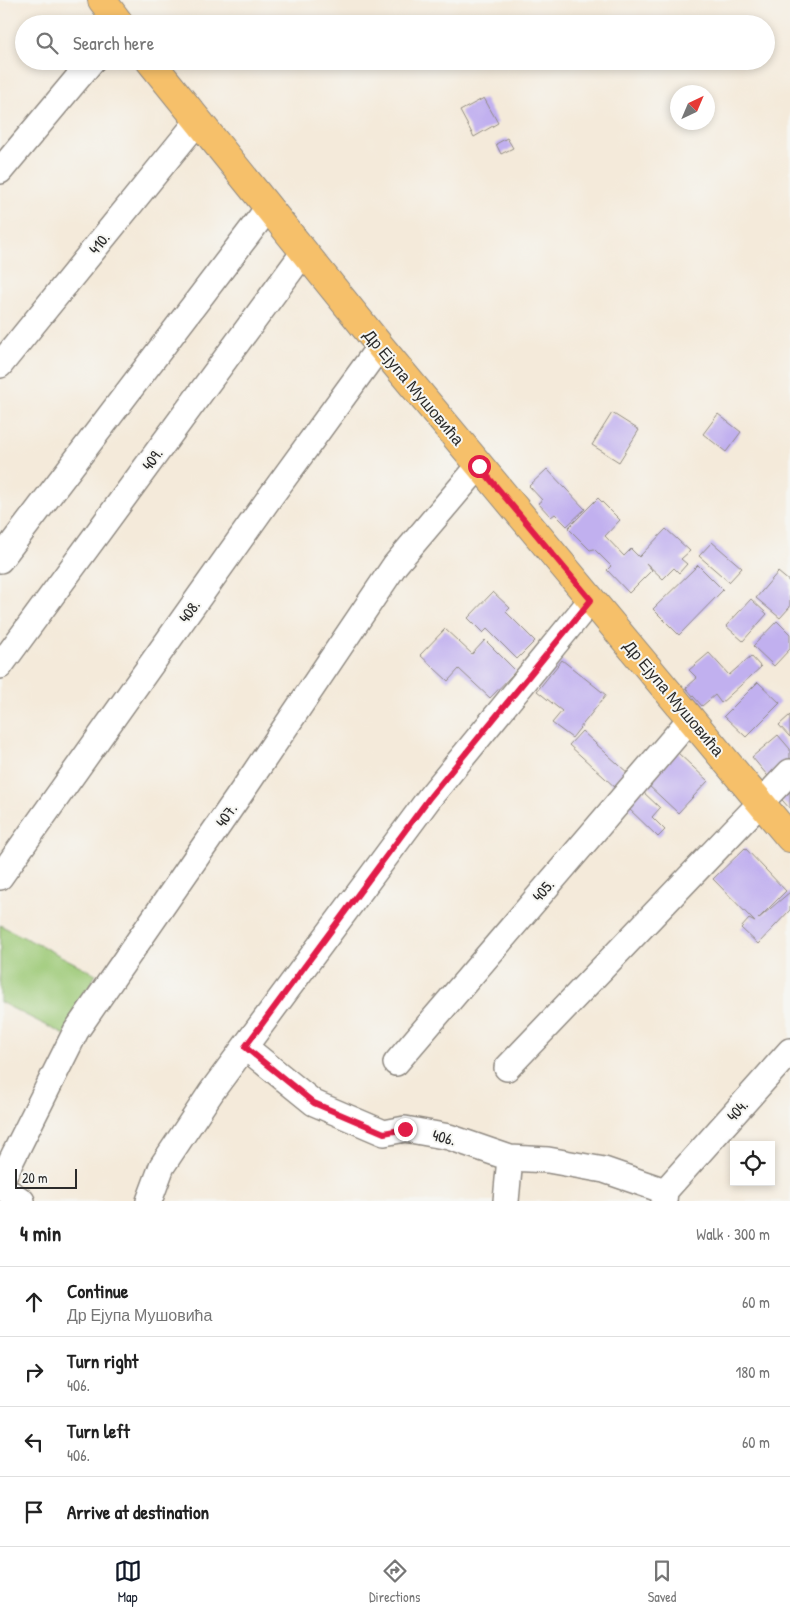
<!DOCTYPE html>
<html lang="en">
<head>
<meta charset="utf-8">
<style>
	body { margin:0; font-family:"Patrick Hand",sans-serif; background:#f6f6f6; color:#222 }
	.controls { position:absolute; right:15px; bottom:15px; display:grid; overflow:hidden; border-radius:0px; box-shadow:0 2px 8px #0003 }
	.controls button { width:45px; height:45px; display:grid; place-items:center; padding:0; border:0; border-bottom:1px solid #e0e0e0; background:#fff; color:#222; font:25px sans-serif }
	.compass { position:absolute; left:670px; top:85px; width:45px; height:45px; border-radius:50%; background:#fff; box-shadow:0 2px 8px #0003; rotate:44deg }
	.scale { position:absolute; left:15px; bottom:12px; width:62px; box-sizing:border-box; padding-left:5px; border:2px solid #2b2b2b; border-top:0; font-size:14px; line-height:18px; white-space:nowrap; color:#2b2b2b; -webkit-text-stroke:4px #f6f6f2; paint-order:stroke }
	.stop { position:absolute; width:15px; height:15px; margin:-11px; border:4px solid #e11d48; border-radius:50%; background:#fff }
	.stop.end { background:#e11d48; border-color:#fff; box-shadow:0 1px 5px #0008 }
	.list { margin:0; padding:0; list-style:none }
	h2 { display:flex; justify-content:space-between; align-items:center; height:65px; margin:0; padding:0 20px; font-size:21px }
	h2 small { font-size:16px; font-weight:400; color:#767676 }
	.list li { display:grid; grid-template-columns:32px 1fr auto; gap:15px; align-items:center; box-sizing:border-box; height:70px; padding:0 20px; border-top:1px solid #e0e0e0 }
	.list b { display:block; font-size:19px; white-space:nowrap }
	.list p { margin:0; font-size:16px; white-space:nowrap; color:#767676 }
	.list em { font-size:16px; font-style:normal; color:#767676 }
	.icon { flex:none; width:28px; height:28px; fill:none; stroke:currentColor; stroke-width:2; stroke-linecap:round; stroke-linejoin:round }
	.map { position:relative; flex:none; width:790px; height:1201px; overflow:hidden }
	.search { position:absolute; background:#fff; box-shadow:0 2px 8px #0003; left:15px; right:15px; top:15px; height:55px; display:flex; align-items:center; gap:12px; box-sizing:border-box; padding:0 18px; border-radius:28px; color:#767676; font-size:19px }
	.sheet { height:345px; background:#fff }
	nav { display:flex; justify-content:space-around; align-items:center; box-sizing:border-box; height:70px; border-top:1px solid #e0e0e0; background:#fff; font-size:14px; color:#767676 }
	nav a { display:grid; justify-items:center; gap:2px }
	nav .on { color:#111827 }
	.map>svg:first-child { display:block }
	.green { fill:#9cc976; stroke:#647a50 }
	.building { fill:#c1b0ef }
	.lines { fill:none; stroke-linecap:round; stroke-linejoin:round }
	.street-casing { stroke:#908a82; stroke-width:28 }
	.primary-casing { stroke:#908a82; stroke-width:30 }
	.street { stroke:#fff; stroke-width:25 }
	.primary { stroke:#f6c06b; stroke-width:28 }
	.route { stroke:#e11d48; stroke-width:6 }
	.labels { text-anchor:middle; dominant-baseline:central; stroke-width:4; stroke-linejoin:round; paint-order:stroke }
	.street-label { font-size:16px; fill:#2b2b2b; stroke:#f6f6f2 }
</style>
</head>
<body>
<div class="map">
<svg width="790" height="1201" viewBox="0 0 790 1201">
	<rect width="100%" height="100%" fill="#f6f6f2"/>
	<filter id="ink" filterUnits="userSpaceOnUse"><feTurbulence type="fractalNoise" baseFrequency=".02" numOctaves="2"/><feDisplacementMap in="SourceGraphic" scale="10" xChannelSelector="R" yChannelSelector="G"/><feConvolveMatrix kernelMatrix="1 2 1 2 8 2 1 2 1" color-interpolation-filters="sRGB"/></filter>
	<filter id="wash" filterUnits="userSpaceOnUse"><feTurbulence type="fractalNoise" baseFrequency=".0096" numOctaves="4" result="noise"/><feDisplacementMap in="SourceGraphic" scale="20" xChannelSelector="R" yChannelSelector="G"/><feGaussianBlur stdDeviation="1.12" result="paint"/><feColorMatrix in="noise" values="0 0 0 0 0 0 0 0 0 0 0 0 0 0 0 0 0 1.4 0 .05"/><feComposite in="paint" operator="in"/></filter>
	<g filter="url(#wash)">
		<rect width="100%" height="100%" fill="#f4eada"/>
		<path class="green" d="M0 925 96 974 65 1035 0 1002Z"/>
		<g id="blocks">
			<path class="building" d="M484 98 498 123 474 137 460 111Z
				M507 138 513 148 501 154 496 144Z
				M612 413 639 430 619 462 592 445Z
				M718 414 741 432 726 452 703 434Z
				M547 469 585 509 567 526 555 514 551 517 538 503 542 500 529 486Z
				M598 498 620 520 605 536 624 556 631 549 639 557 666 529 690 551 681 559 687 564 679 573 674 568 663 579 646 563 652 570 629 593 607 570 611 566 594 549 590 550 568 528Z
				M712 542 742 568 729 582 699 556Z
				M698 565 723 590 679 635 653 609Z
				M778 572 790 582V607L780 618 756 598Z
				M493 592 510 608 506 612 535 641 517 659 487 629 483 633 468 618Z
				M751 599 767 614 743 641 726 626Z
				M777 621 790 634V649L774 666 753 646Z
				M445 629 472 654 485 640 516 671 490 698 459 669 448 681 420 655Z
				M709 653 729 675 751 656 761 667 721 703 715 695 702 706 686 688 697 678 689 670Z
				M562 660 606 695 572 738 552 723 562 711 537 691Z
				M758 682 780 703 746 737 724 716Z
				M790 715V737L779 725Z
				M582 731 630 775 617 789 569 745Z
				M778 735 790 749V766L772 781 752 757Z
				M677 752 708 781 678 813 647 784Z
				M790 780V809L776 793Z
				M640 789 660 808 652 817 665 830 658 837 625 805Z
				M745 848 786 891 758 919 790 892V910L758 944 741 928 749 919 755 922 713 879Z"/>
		</g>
	</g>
	<g filter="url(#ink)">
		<use href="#blocks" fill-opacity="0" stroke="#908a82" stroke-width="1"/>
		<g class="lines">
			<defs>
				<path id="street" d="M0 171 92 61
					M0 365 198 121
					M0 560 268 208
					M0 666 304 252
					M0 877 268 500 380 346
					M245 1047 314 1103 384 1133 405 1129 449 1137 510 1158 548 1160 604 1170 665 1191
					M396 1063 691 718
					M507 1068 790 772
					M0 1183 76 1031 245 787 395 565 479 466
					M0 1186 22 1201
					M149 1201 162 1166 212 1091 430 797 591 600
					M506 1201 510 1158
					M664 1201 665 1191 790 1051"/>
				<path id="primary" d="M102 0 120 24
					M150 61 380 346 790 838"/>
			</defs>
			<use href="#street" class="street-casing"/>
			<use href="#primary" class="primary-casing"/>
			<use href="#street" class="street"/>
			<use href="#primary" class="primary"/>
		</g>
	</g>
	<g class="lines" filter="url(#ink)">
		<path class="route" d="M405 1129 384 1133 314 1103 245 1047 430 797 591 600 479 466"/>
	</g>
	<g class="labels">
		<g class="street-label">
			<text transform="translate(99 243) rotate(-51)">410.</text>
			<text transform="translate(414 387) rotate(50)">Др Ејупа Мушовића</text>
			<text transform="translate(152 459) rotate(-54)">409.</text>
			<text transform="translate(189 611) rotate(-54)">408.</text>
			<text transform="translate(674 698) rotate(50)">Др Ејупа Мушовића</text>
			<text transform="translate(226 815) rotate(-55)">407.</text>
			<text transform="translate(543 890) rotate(-49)">405.</text>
			<text transform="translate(737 1110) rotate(-48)">404.</text>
			<text transform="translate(444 1137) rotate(14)">406.</text>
		</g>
	</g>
</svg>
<div class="controls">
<button><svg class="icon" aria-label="locate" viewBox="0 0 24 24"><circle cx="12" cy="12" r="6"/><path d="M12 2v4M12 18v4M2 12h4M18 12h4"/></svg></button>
</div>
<svg class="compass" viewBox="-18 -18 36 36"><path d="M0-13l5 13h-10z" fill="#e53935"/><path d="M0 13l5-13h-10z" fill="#767676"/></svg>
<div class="scale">20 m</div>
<div class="stop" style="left:479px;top:466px"></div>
<div class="stop end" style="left:405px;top:1129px"></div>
<div class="search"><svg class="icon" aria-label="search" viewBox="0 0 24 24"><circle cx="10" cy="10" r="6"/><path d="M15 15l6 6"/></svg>Search here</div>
</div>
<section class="sheet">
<h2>4 min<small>Walk · 300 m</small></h2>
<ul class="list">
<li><svg class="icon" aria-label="ahead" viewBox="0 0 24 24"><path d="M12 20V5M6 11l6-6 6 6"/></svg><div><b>Continue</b><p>Др Ејупа Мушовића</p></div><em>60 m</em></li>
<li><svg class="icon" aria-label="right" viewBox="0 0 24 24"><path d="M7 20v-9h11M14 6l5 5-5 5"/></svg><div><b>Turn right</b><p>406.</p></div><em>180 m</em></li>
<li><svg class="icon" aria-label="left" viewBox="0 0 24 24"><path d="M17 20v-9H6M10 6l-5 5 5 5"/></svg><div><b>Turn left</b><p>406.</p></div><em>60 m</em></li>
<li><svg class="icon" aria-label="arrive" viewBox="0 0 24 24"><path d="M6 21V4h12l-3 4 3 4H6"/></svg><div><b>Arrive at destination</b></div></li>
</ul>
</section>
<nav>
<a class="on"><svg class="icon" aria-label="map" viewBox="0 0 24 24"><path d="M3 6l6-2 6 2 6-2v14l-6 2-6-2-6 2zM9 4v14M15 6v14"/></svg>Map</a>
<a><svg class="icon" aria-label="directions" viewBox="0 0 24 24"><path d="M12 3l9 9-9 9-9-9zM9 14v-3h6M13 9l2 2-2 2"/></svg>Directions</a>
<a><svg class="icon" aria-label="saved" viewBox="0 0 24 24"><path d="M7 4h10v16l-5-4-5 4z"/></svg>Saved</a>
</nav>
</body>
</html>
